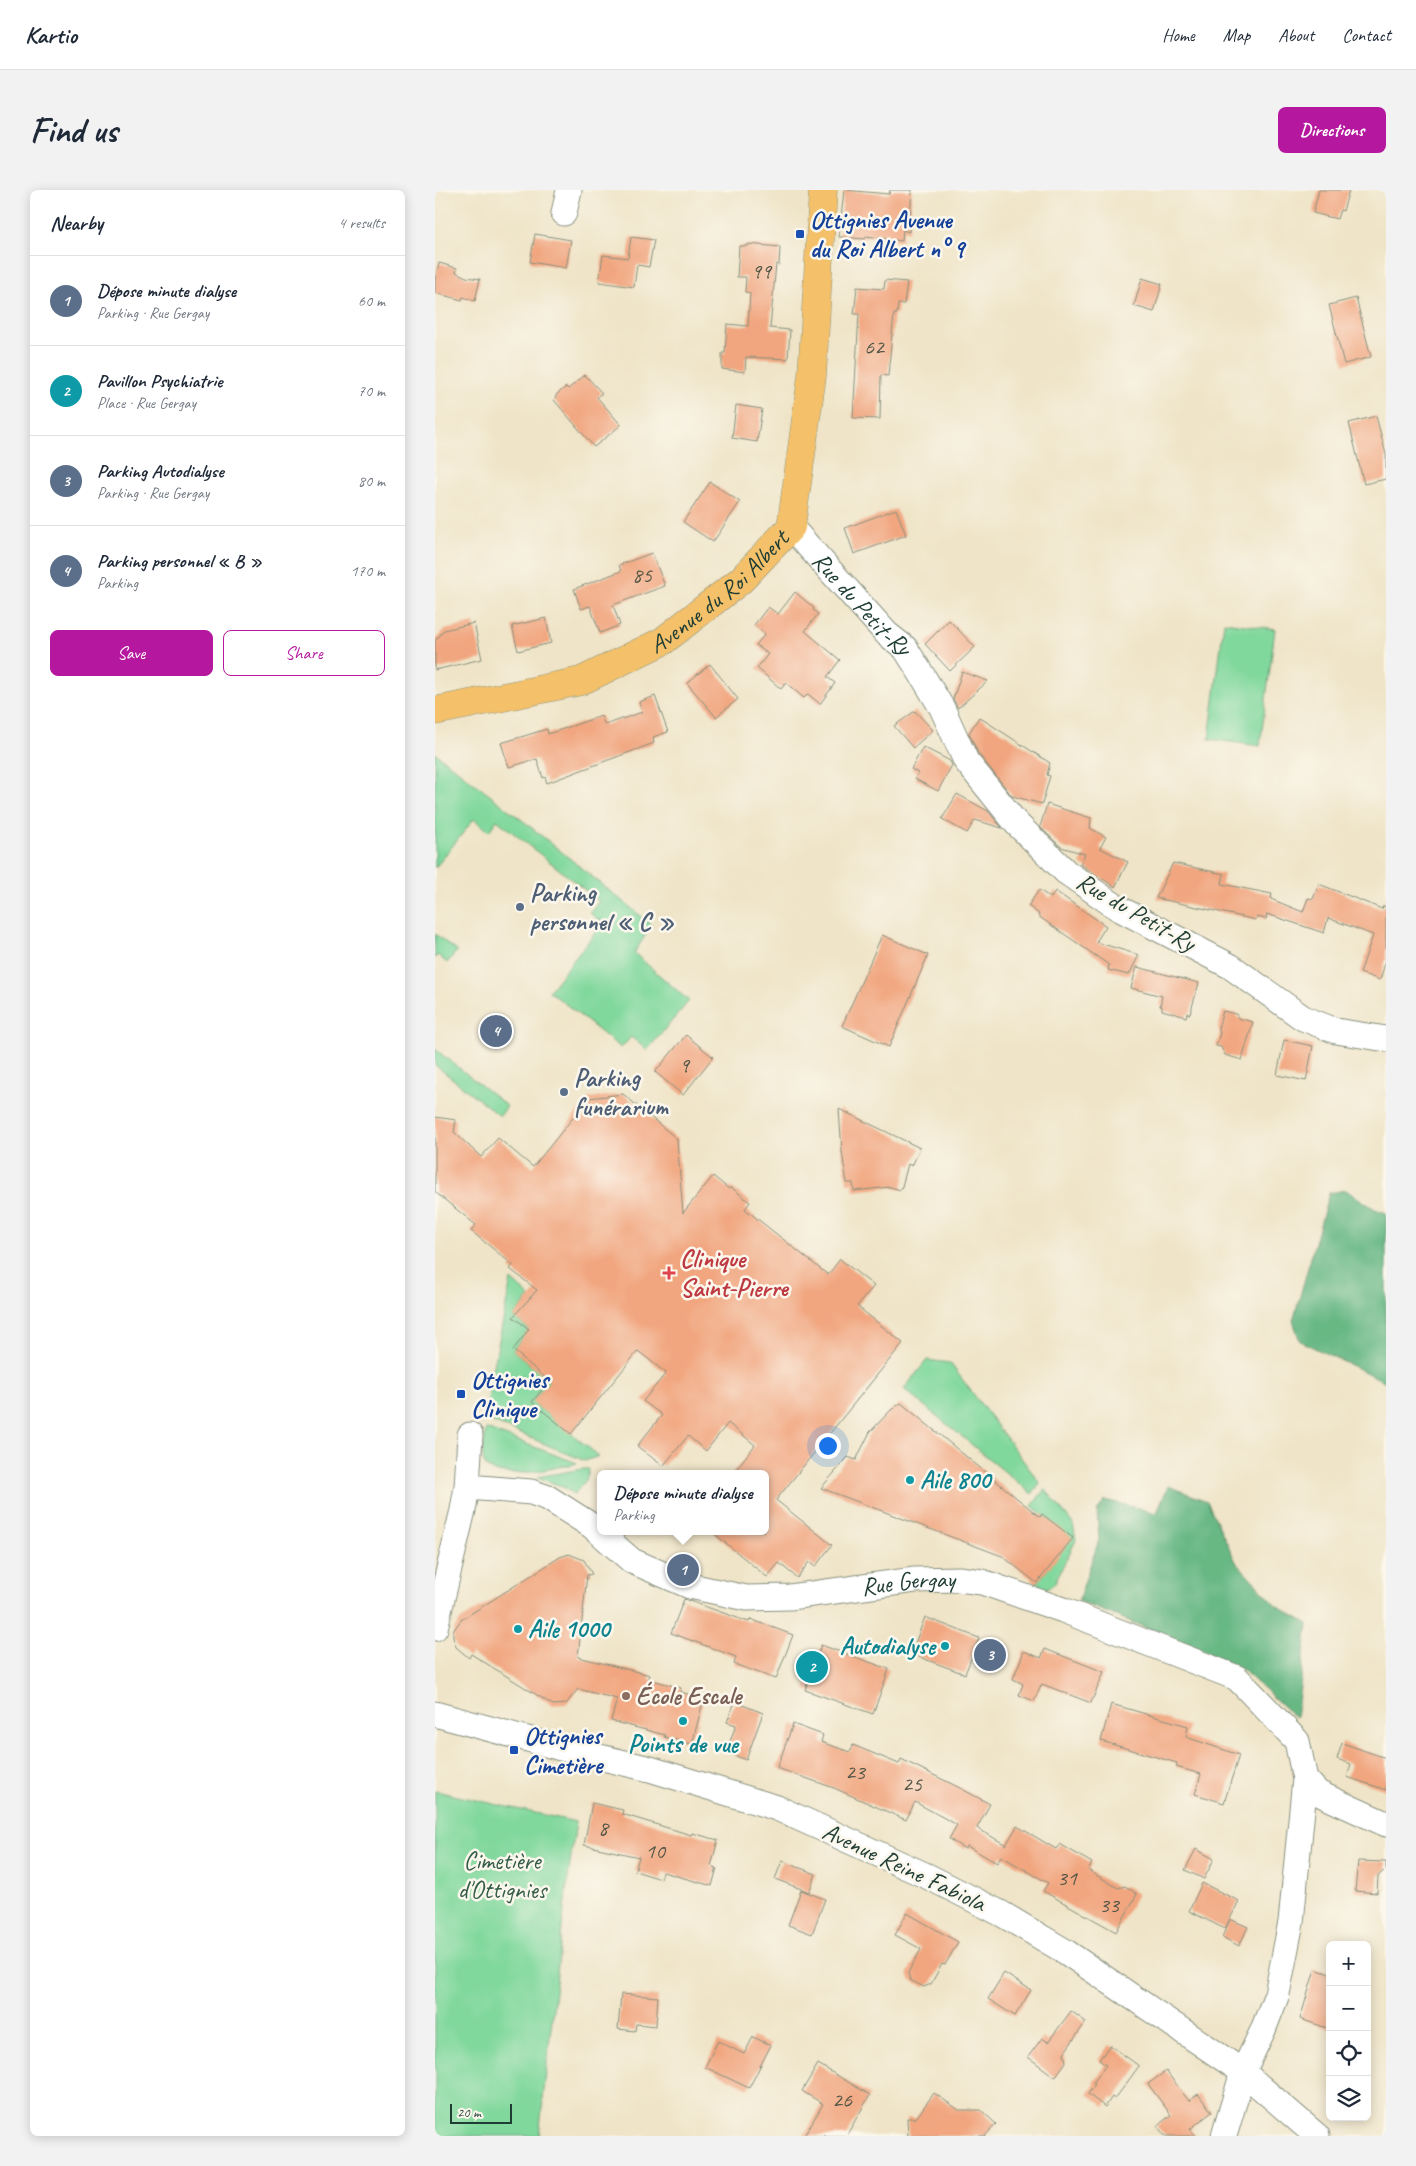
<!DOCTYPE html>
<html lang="en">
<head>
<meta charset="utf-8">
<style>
	body { margin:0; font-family:Caveat,sans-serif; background:#f2f2f3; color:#1f2937 }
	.controls { position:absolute; right:15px; bottom:15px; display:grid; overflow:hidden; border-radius:8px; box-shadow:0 2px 12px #0003 }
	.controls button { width:45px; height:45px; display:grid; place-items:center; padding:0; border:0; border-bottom:1px solid #e0e1e3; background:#fff; color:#1f2937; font:25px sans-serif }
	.scale { position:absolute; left:15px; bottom:12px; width:62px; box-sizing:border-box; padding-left:5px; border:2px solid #1f3d34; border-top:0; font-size:14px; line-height:18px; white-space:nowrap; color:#1f3d34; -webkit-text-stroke:4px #fbf7ec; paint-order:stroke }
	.you { position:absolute; left:392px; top:1255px; width:18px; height:18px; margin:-12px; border:4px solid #fff; border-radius:50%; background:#1a73e8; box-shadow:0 0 0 8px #1a73e833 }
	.badge { display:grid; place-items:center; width:32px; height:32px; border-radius:50%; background:#b5179e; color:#fff; font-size:16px; font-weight:700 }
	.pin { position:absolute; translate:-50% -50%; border:2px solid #fff; box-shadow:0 1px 5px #0006 }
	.popup { position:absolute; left:162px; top:1280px; width:172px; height:65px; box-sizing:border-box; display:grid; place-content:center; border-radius:8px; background:#fff; filter:drop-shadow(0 1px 4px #0005); font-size:16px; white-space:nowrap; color:#747a83 }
	.popup b { font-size:19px; color:#1f2937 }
	.popup::after { content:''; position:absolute; left:50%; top:100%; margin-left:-10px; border:10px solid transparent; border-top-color:#fff }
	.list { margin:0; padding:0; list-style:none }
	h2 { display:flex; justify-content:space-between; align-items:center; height:65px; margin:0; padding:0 20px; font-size:21px }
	h2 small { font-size:16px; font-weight:400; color:#747a83 }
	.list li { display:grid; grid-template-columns:32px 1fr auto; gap:15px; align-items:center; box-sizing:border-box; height:90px; padding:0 20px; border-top:1px solid #e0e1e3 }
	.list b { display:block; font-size:19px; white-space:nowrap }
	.list p { margin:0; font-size:16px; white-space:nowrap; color:#747a83 }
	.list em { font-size:16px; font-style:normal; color:#747a83 }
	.actions { display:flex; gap:10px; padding:15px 20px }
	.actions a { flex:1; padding:11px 0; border:1px solid #b5179e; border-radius:8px; text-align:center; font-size:18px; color:#b5179e }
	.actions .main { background:#b5179e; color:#fff }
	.icon { flex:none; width:28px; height:28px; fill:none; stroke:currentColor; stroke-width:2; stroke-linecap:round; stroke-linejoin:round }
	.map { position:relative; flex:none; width:951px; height:1946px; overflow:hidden; border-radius:8px }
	header { display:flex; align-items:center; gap:30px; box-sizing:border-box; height:70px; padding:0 25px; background:#fff; border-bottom:1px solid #e0e1e3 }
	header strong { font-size:24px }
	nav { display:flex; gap:28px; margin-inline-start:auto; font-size:18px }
	.intro { display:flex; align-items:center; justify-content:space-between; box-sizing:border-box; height:120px; padding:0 30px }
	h1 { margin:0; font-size:35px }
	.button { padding:12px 22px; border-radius:8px; background:#b5179e; color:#fff; font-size:18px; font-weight:700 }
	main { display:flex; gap:30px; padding:0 30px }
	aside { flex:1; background:#fff; border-radius:8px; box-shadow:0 2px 12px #0003 }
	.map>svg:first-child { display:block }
	.green { fill:#81d89d; stroke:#508a68 }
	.forest { fill:#68b884; stroke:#447a5c }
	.building { fill:#f1a67f }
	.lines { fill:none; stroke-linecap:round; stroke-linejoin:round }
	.minor-casing { stroke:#87907e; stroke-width:27 }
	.major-casing { stroke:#87907e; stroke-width:29 }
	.minor { stroke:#fff; stroke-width:25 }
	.major { stroke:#f4c16a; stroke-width:28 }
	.transit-dot { fill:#1a4fb4; stroke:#fbf7ec; stroke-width:2 }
	.service-dot { fill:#5c6f8a; stroke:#fbf7ec; stroke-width:2 }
	.health-dot { fill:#e0444e; stroke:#fbf7ec; stroke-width:2 }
	.culture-dot { fill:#0f9aa8; stroke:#fbf7ec; stroke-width:2 }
	.education-dot { fill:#8d6e63; stroke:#fbf7ec; stroke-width:2 }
	.labels { text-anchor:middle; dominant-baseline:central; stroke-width:5; stroke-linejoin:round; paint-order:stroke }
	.number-label { font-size:22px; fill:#545747 }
	.transit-label { font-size:25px; font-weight:bold; fill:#164399; stroke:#fbf7ec; text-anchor:start }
	.street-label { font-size:25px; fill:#1f3d34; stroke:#fbf7ec }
	.service-label { font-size:25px; font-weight:bold; fill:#4e5e75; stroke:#fbf7ec; text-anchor:start }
	.health-label { font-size:25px; font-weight:bold; fill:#be3a42; stroke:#fbf7ec; text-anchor:start }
	.culture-label { font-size:25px; font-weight:bold; fill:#0d838f; stroke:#fbf7ec; text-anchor:start }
	.education-label { font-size:25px; font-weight:bold; fill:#785e54; stroke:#fbf7ec; text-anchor:start }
	.park-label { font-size:25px; fill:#335c49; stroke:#fbf7ec }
</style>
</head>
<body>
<header>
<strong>Kartio</strong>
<nav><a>Home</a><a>Map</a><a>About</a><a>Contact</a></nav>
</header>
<div class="intro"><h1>Find us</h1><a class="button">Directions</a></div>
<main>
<aside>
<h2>Nearby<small>4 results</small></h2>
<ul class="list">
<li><span class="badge" style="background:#5c6f8a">1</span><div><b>Dépose minute dialyse</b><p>Parking · Rue Gergay</p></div><em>60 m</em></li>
<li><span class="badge" style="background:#0f9aa8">2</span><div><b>Pavillon Psychiatrie</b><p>Place · Rue Gergay</p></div><em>70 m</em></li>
<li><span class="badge" style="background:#5c6f8a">3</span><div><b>Parking Autodialyse</b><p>Parking · Rue Gergay</p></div><em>80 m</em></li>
<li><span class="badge" style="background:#5c6f8a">4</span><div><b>Parking personnel « B »</b><p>Parking</p></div><em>170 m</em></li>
</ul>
<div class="actions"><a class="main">Save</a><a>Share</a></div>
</aside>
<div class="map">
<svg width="951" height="1946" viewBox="0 0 951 1946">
	<rect width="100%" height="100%" fill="#fbf7ec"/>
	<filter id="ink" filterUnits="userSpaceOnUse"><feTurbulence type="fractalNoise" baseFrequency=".02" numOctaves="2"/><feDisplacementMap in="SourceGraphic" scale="10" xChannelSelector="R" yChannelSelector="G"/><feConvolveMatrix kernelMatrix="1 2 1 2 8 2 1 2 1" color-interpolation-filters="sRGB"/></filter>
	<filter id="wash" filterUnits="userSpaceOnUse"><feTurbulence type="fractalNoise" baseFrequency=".0096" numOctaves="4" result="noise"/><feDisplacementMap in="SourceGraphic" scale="20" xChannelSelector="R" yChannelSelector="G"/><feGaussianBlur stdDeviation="1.12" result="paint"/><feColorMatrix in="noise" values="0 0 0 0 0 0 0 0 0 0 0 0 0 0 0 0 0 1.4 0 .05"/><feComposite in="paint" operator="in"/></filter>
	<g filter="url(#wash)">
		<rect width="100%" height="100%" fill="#efe4c7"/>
		<path class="green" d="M789 432 840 439 825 556 774 549Z
			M0 563 92 634 217 735 199 763 254 811 212 860 196 847 186 858 114 801 168 733 155 723 164 711 62 630 54 641 39 629 0 678Z
			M0 744 22 761 12 773 3 765 0 768Z
			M0 859 72 916 65 926 0 875Z
			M76 1090 95 1107 78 1127 94 1139 78 1160 101 1180 162 1131 97 1212 164 1266 150 1271 51 1229 54 1201Z
			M492 1170 515 1173 605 1293 597 1304 469 1199Z
			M51 1239 142 1273C122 1277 60 1294 49 1273 45 1264 50 1248 51 1239Z
			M147 1279H154C154 1289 145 1297 139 1304L126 1296 102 1287Z
			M610 1299 638 1334 641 1350 619 1394 610 1399 601 1396 602 1393 637 1348 597 1316Z
			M0 1601 141 1632 131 1702 104 1946H0Z"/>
		<path class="forest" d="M911 1000 940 1019 951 1023V1192L865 1151 858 1131 894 1003Z
			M733 1296 772 1311 801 1372 841 1415 873 1434 861 1528 808 1480 765 1459 643 1411 664 1350 662 1321 670 1310 722 1323Z"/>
		<g id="blocks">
			<path class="building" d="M409 0 454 4 455 0H477L474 42 468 40 467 51 431 46 430 49 404 47Z
				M884 0H914L908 21 905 20 902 29 878 23Z
				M100 44 136 50 131 78 95 72Z
				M196 47 219 50 214 77 202 75 199 97 164 92 168 65 193 68Z
				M313 54 345 57 344 75 341 74 335 138 355 140 353 169 311 167 310 182 287 179V163H290L292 134 313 136 315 103 310 102 311 87H302L304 56H313Z
				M4 73 22 78 21 82 31 87 45 89 40 111 28 107 27 110 0 103V89Z
				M707 88 727 94 719 122 699 116Z
				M450 90 472 92 469 114H463L462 124H459L453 186 446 185 445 229 418 228 424 124H419L422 97 449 99Z
				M921 108 936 167 909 174 894 115Z
				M150 185 167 203 162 207 186 235 159 257 119 210 122 204 131 197 133 199Z
				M301 215 327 219 322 252 297 248Z
				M941 226 951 264V289L929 294 914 233Z
				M275 292 305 312 278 352 248 332Z
				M461 319 471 345 419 364 410 338Z
				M217 363 230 396 178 415 185 435 165 443 155 416 146 419 139 399 186 381 184 375Z
				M360 402 379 418 378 420 383 424 370 441 405 470 392 487 400 493 385 514 373 504 369 508 351 493 346 499 322 478 333 464 321 455 330 444 319 435 333 417 343 424Z
				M111 428 116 453 83 461 77 436Z
				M514 430 540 457 515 481 490 454Z
				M39 433 47 469 0 480V451L9 440Z
				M275 474 303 509 281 527 252 493Z
				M527 482 553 491 523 518 518 509Z
				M220 506 233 542 218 547 219 553 112 593 110 587 108 588 102 569 74 577 66 553 112 539 113 544 166 526 170 535 207 522 204 512Z
				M480 521 498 540 478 558 459 536Z
				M544 527 615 573 612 585 615 586 607 614 577 606 543 563 534 543Z
				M488 557 515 571 517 575 503 601 480 589 483 583 476 579Z
				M522 604 553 621 567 638 540 630 532 643 507 629Z
				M612 614 656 628 655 638 671 647 665 658 693 672 680 697 645 674 650 664 626 657 605 637Z
				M738 673 789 684 787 694 837 704 836 709 868 722 873 708 878 709 884 694 947 719 948 716H951V770L945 790 925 783 938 745 893 728 889 743 832 724 831 729 822 727 821 730 721 708Z
				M604 700 616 708 620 701 671 736 661 752 704 765 694 785 673 780 674 775 603 726 604 724 593 716Z
				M447 745 493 765 454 857 407 836Z
				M702 777 764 793 755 824 752 823 751 827 727 820V816H725L727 806 696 798Z
				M788 821 801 824 803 828 818 832 807 870 790 865 786 857 781 856 785 843 783 838Z
				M251 845 278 867 248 905 220 882Z
				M849 850 878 856 871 891 842 885Z
				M188 904 242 949 248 1023 278 986 294 999 296 997 315 1012 310 1019 393 1085 405 1069 439 1096 422 1116 468 1153 341 1310 397 1355 380 1377 374 1372 362 1388 344 1373 332 1387 276 1341H330V1284H297L320 1255 293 1233 271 1261 253 1246 228 1276 202 1256 227 1225 208 1211 231 1183 203 1161 136 1244 97 1212 114 1191 78 1160 94 1139 78 1127 102 1100 75 1079 78 1075 36 1041 41 1035 0 1002V927L21 930 19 942 46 967 63 948 98 977 154 908Z
				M404 919 485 958 477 976 473 974 466 1000 455 997 419 1001 418 993H412L407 962Z
				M466 1213 605 1327 607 1324 638 1348 602 1393 567 1366 386 1298 413 1267 421 1270 435 1242 456 1220Z
				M134 1364 149 1370 157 1384 152 1385 143 1467 215 1485 214 1489 246 1498 245 1502 269 1508 257 1554 229 1547 230 1545 176 1531 182 1509 143 1499 131 1514 118 1515 36 1464 34 1468 21 1457 18 1447V1441L26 1430 125 1367Z
				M249 1409 314 1432 315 1429 358 1445 341 1489 299 1474 301 1467 236 1443Z
				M490 1427 544 1448 530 1484 476 1464Z
				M386 1455 454 1479 438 1524 370 1500Z
				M610 1459 669 1482 656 1513 607 1494 599 1511 584 1505 588 1494 578 1489 589 1461 606 1468Z
				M300 1512 328 1523 311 1570 291 1562 301 1535 292 1532Z
				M676 1514 753 1536 751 1547 804 1565 789 1613 760 1604 766 1584 741 1577 742 1573 666 1551Z
				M358 1534 388 1545 386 1552 415 1562 418 1555 464 1574 466 1569 525 1598 555 1614 542 1638 571 1655 582 1636 621 1659 625 1654 657 1673 653 1680 683 1698 690 1696 702 1704 681 1742 608 1701 613 1693 566 1666 562 1673 532 1656 530 1659 514 1649 522 1635 480 1612 471 1630 399 1598 342 1578Z
				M907 1553 951 1568V1600L912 1587 916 1574 902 1569Z
				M157 1613 188 1620 187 1624 256 1645 257 1643 283 1650 276 1676 282 1678 277 1696 228 1682 226 1689 200 1681 204 1667 149 1655Z
				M761 1659 779 1669 769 1689 750 1680Z
				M347 1671 381 1684 374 1702 340 1689Z
				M923 1671 951 1672V1679L943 1686 942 1703 920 1701Z
				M767 1693 804 1711 790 1739 754 1721Z
				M366 1700 390 1709 377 1744 353 1735Z
				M472 1723 523 1752 510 1775 507 1774 496 1794 489 1797 475 1790 473 1783 486 1759 460 1745Z
				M795 1729 813 1737 804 1756 787 1747Z
				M880 1779 895 1784V1839L865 1829Z
				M569 1783 596 1800 580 1826 553 1809Z
				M186 1804 223 1807 221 1836 201 1834 200 1841 183 1839Z
				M636 1821 651 1832 629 1863 631 1872 620 1887 593 1867 607 1848 613 1852Z
				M318 1847 336 1855 314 1898 270 1877 283 1851 309 1864Z
				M675 1855 704 1876 680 1909 677 1907 670 1917 653 1904 660 1894 658 1893 671 1875 664 1870Z
				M383 1874 435 1905 411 1946H369L388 1914 367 1901Z
				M731 1881 754 1911 763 1904 777 1922 755 1939 761 1946H730L722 1936 736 1925 713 1894Z
				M499 1903 524 1920H546L561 1934 550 1946H473L472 1928H481Z"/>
		</g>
	</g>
	<g filter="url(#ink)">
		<use href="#blocks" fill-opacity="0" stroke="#87907e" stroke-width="1"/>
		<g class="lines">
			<defs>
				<g id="minor">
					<path d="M129 23 134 0"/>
					<path id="s1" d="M356 337 452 444 470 458 487 485 507 518 531 571 581 633 631 682 683 718 795 776 868 828 901 841 951 849"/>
					<path id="s2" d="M32 1297 96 1302 113 1308 157 1336 197 1371 255 1396 311 1408 355 1407 480 1390 524 1389 547 1392 628 1420 802 1488 862 1551 870 1589 856 1732 842 1804 828 1840 808 1882 789 1946"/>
					<path d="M0 1438 28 1320 32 1297 35 1245"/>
					<path d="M0 1524 122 1557 215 1579 342 1618 494 1687 567 1724 631 1762 808 1882 882 1946"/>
					<path d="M870 1589 883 1603 951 1634"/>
				</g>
				<g id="major">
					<path id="s3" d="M0 521 146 491 228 451 306 390 356 337 377 186 388 0"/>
				</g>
			</defs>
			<use href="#minor" class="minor-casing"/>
			<use href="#major" class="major-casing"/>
			<use href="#minor" class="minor"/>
			<use href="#major" class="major"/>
		</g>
	</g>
	<g class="transit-dot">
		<rect x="360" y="39" width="10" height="10" rx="2.5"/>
		<rect x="21" y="1199" width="10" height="10" rx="2.5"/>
		<rect x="74" y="1555" width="10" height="10" rx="2.5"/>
	</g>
	<g class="service-dot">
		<circle cx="85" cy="717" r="5"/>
		<circle cx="129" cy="902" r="5"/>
	</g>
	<path class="health-dot" d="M231.5 1075.5h5v5h5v5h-5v5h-5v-5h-5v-5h5z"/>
	<g class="culture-dot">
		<circle cx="475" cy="1290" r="5"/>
		<circle cx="83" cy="1439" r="5"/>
		<circle cx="510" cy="1456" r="5"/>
		<circle cx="248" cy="1531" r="5"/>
	</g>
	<circle class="education-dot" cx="191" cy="1506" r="5"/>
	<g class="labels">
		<g class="number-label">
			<text x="326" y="81">99</text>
			<text x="439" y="157">62</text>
			<text x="207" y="385">85</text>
			<text x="249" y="875">9</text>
			<text x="420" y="1582">23</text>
			<text x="477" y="1594">25</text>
			<text x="168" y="1638">8</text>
			<text x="220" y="1661">10</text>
			<text x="632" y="1688">31</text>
			<text x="674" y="1715">33</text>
			<text x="407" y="1910">26</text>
		</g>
		<g class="transit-label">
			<text x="375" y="30">Ottignies Avenue<tspan x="375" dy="29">du Roi Albert n° 9</tspan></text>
			<text x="36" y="1190">Ottignies<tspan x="36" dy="29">Clinique</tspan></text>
			<text x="89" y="1546">Ottignies<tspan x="89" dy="29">Cimetière</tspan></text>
		</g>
		<g class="street-label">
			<text stroke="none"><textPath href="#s3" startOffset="315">Avenue du Roi Albert</textPath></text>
			<text stroke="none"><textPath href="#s1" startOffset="105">Rue du Petit-Ry</textPath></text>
			<text transform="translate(701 722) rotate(30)">Rue du Petit-Ry</text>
			<text stroke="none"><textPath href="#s2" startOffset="471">Rue Gergay</textPath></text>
			<text transform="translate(469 1677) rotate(25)">Avenue Reine Fabiola</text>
		</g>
		<g class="service-label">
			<text x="95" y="703">Parking<tspan x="95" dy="29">personnel « C »</tspan></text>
			<text x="139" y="888">Parking<tspan x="139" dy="29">funérarium</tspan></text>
		</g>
		<g class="health-label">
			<text x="245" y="1069">Clinique<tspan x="245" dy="29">Saint-Pierre</tspan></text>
		</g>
		<g class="culture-label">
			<text x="485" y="1290">Aile 800</text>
			<text x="93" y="1439">Aile 1000</text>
			<text x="500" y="1456" text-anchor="end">Autodialyse</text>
			<text x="248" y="1554" text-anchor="middle">Points de vue</text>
		</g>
		<g class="education-label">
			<text x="201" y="1506">École Escale</text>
		</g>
		<g class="park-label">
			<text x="67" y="1671">Cimetière<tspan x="67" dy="29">d'Ottignies</tspan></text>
		</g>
	</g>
</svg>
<div class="controls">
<button>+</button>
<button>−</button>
<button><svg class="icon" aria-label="locate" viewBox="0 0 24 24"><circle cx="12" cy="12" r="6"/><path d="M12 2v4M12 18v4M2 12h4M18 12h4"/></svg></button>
<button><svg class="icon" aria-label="layers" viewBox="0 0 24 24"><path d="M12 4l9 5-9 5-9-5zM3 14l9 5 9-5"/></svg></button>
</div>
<div class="scale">20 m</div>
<div class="you"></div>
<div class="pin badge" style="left:248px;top:1380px;background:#5c6f8a">1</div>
<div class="popup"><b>Dépose minute dialyse</b>Parking</div>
<div class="pin badge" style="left:377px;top:1477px;background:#0f9aa8">2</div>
<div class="pin badge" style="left:555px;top:1465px;background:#5c6f8a">3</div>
<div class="pin badge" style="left:61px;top:841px;background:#5c6f8a">4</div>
</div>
</main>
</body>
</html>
